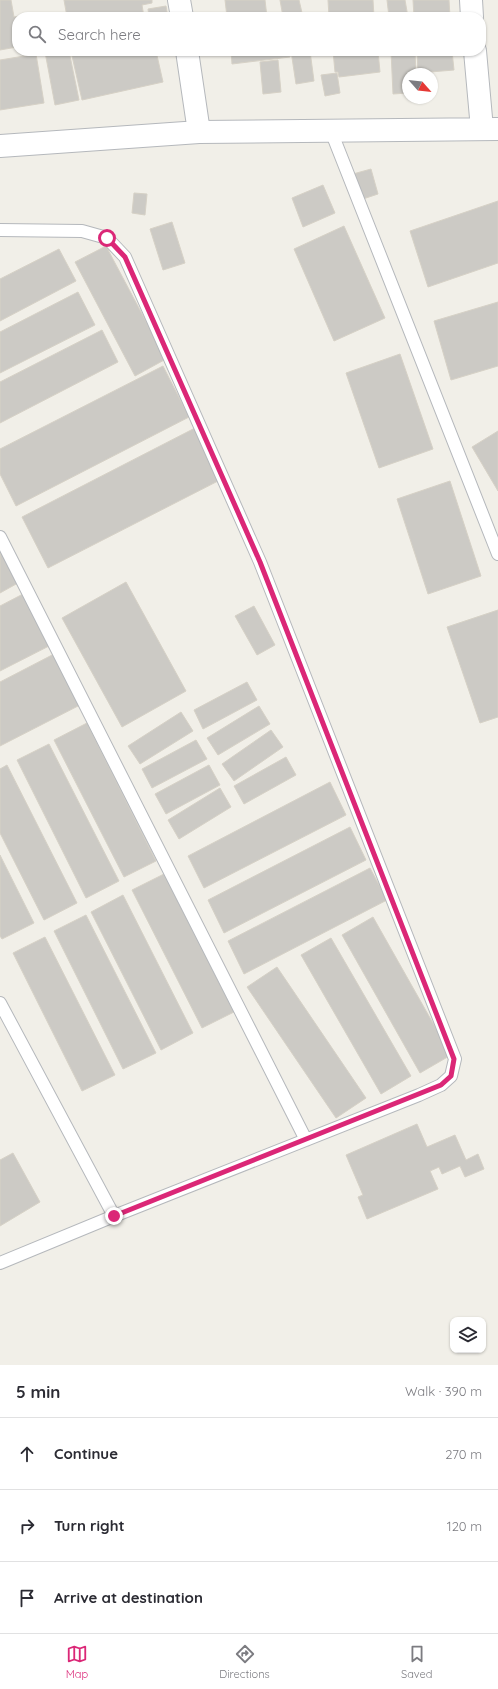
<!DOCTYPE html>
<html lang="en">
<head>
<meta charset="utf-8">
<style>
	body { margin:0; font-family:Quicksand,sans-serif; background:#f7f7f7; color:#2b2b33 }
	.controls { position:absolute; right:12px; bottom:12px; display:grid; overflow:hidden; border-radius:8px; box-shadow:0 1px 3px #0004 }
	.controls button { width:36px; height:36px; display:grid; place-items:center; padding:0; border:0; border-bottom:1px solid #e1e1e2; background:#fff; color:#2b2b33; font:20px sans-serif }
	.compass { position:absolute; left:402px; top:68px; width:36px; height:36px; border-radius:50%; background:#fff; box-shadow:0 1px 3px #0004; rotate:117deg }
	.stop { position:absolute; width:12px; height:12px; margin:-9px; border:3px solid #db2777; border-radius:50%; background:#fff }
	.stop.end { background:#db2777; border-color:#fff; box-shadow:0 1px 4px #0008 }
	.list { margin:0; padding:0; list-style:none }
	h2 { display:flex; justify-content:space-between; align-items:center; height:52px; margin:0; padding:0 16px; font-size:17px }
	h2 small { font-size:13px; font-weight:400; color:#7c7c81 }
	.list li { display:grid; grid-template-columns:26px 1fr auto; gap:12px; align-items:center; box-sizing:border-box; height:72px; padding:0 16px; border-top:1px solid #e1e1e2 }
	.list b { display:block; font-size:15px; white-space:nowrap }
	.list em { font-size:13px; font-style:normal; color:#7c7c81 }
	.icon { flex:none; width:22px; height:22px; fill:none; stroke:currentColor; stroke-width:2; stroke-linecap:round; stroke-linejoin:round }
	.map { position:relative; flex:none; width:498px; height:1365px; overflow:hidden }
	.search { position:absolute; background:#fff; box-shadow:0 1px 3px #0004; left:12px; right:12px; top:12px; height:44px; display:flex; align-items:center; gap:10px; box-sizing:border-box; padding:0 14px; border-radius:16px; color:#7c7c81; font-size:15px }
	.sheet { height:268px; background:#fff }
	nav { display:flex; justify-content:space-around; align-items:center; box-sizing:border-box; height:56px; border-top:1px solid #e1e1e2; background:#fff; font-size:11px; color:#7c7c81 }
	nav a { display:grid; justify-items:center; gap:2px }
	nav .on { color:#db2777 }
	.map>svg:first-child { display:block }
	.building { fill:#cccac5; stroke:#d6d1c6 }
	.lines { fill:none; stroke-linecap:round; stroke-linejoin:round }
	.lane-casing { stroke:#b5b8bc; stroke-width:14 }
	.street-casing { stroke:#b5b8bc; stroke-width:24 }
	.lane { stroke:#fff; stroke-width:12 }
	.street { stroke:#fff; stroke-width:22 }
	.route { stroke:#db2777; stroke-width:5 }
</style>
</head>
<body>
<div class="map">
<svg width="498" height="1365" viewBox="0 0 498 1365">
	<rect width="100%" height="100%" fill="#f1efe8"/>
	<path class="building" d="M0 0H11L14 17 26 15 27 17H17V47L0 50Z
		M64 0H152V3L142 5 144 17H67Z
		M225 0H265L267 17H227Z
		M280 0H299L303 17H283Z
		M328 0H373L374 17H329Z
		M387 0H405L408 17H389Z
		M413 0H449L450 17H414Z
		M166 6 168 17H149L148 9Z
		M52 51H69L79 100 55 105 45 52Z
		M96 51H156L163 82 82 100 72 56Z
		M231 51H290V57L232 64Z
		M291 51H310L314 81 296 84Z
		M333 51H378L380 72 339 77 338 72H335Z
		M391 51H415L416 74 429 73V74H408V93L393 94Z
		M417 51H452L454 70 418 73Z
		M36 54 44 103 0 110V60Z
		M278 60 281 92 263 94 260 62Z
		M337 73 340 93 325 96 321 75Z
		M371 169 378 194 360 200 353 174Z
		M323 185 335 213 303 227 292 198Z
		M134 193 147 194 145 215 132 213Z
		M498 201V263L428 287 410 231Z
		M172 222 185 263 163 270 150 229Z
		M344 226 385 318 334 341 294 249Z
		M106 246 166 359 135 376 75 262Z
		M59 249 76 281 0 321V279Z
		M78 292 95 325 0 373V332Z
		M498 302V366L451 380 434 321Z
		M102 330 118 362 0 423V382Z
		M400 354 433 449 379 468 346 373Z
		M163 366 189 417 16 506 0 474V449Z
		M195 428 220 480 48 568 22 517Z
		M498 431V491L472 447Z
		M450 481 481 576 428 594 397 499Z
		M0 548 18 583 0 593Z
		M126 582 186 691 122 727 62 618Z
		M23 594 49 646 0 671V606Z
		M254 606 275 645 257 655 235 616Z
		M498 610V717L480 723 447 627Z
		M54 654 80 705 0 746V682Z
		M247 682 257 700 203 729 194 710Z
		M259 706 270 724 218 755 207 738Z
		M181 712 193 731 140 764 128 746Z
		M87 723 156 861 124 877 54 740Z
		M271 730 283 747 234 781 222 764Z
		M196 740 207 759 152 788 142 769Z
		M49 744 119 881 86 898 17 760Z
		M286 757 296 775 244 804 234 786Z
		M7 765 77 903 44 920 0 833V769Z
		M209 765 220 785 166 814 155 794Z
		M330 782 346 815 204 888 188 856Z
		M220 788 231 807 179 839 168 820Z
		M350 827 366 860 224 933 208 900Z
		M0 855 34 923 2 939 0 936Z
		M370 868 387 900 244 974 228 941Z
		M164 874 234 1012 202 1028 132 890Z
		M123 895 193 1033 161 1050 91 912Z
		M86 915 156 1053 123 1069 54 931Z
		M373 917 451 1055 420 1073 342 935Z
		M45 937 115 1075 82 1091 13 953Z
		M331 938 411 1076 381 1094 301 955Z
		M277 967 366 1098 336 1118 247 987Z
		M417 1124 427 1147 455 1135 466 1160 478 1154 484 1169 465 1177 460 1166 442 1174 439 1167 430 1171 438 1189 367 1219 358 1197 363 1195 346 1155Z
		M13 1153 40 1202 0 1226V1160Z"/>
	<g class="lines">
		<defs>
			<path id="lane" d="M331 131 498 554
				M0 230 82 231 107 238 125 257 260 562 455 1059 451 1076 441 1085 419 1095 114 1216 0 1263
				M0 537 306 1140
				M0 1003 114 1216"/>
			<path id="street" d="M179 0 182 17
				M471 0 472 17
				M187 51 199 132
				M475 51 482 129
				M0 146 199 132 498 129"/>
		</defs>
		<use href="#lane" class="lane-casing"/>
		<use href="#street" class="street-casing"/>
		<use href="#lane" class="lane"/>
		<use href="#street" class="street"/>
	</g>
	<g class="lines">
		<path class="route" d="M107 238 125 257 260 562 454 1059 451 1076 441 1085 114 1216"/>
	</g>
</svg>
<div class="controls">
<button><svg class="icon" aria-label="layers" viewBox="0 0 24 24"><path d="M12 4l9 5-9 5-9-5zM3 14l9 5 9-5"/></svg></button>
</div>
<svg class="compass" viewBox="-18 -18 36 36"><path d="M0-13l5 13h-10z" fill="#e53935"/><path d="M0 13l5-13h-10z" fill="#7c7c81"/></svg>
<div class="stop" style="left:107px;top:238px"></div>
<div class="stop end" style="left:114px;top:1216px"></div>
<div class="search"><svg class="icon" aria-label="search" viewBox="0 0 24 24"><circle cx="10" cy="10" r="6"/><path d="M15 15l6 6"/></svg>Search here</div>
</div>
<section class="sheet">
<h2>5 min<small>Walk · 390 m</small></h2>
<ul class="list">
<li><svg class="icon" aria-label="ahead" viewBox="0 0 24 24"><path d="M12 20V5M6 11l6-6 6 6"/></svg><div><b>Continue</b></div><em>270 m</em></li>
<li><svg class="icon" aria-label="right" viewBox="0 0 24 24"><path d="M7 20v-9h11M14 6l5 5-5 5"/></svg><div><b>Turn right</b></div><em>120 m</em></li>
<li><svg class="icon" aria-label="arrive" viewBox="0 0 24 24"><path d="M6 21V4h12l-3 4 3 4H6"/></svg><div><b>Arrive at destination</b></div></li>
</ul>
</section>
<nav>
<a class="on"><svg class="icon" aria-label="map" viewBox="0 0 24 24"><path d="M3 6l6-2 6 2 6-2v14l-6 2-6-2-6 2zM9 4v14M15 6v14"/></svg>Map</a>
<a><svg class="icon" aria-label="directions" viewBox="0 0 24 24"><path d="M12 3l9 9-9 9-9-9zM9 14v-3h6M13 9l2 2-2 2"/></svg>Directions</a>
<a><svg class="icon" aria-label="saved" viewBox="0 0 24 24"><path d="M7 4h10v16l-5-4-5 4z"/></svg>Saved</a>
</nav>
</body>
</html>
